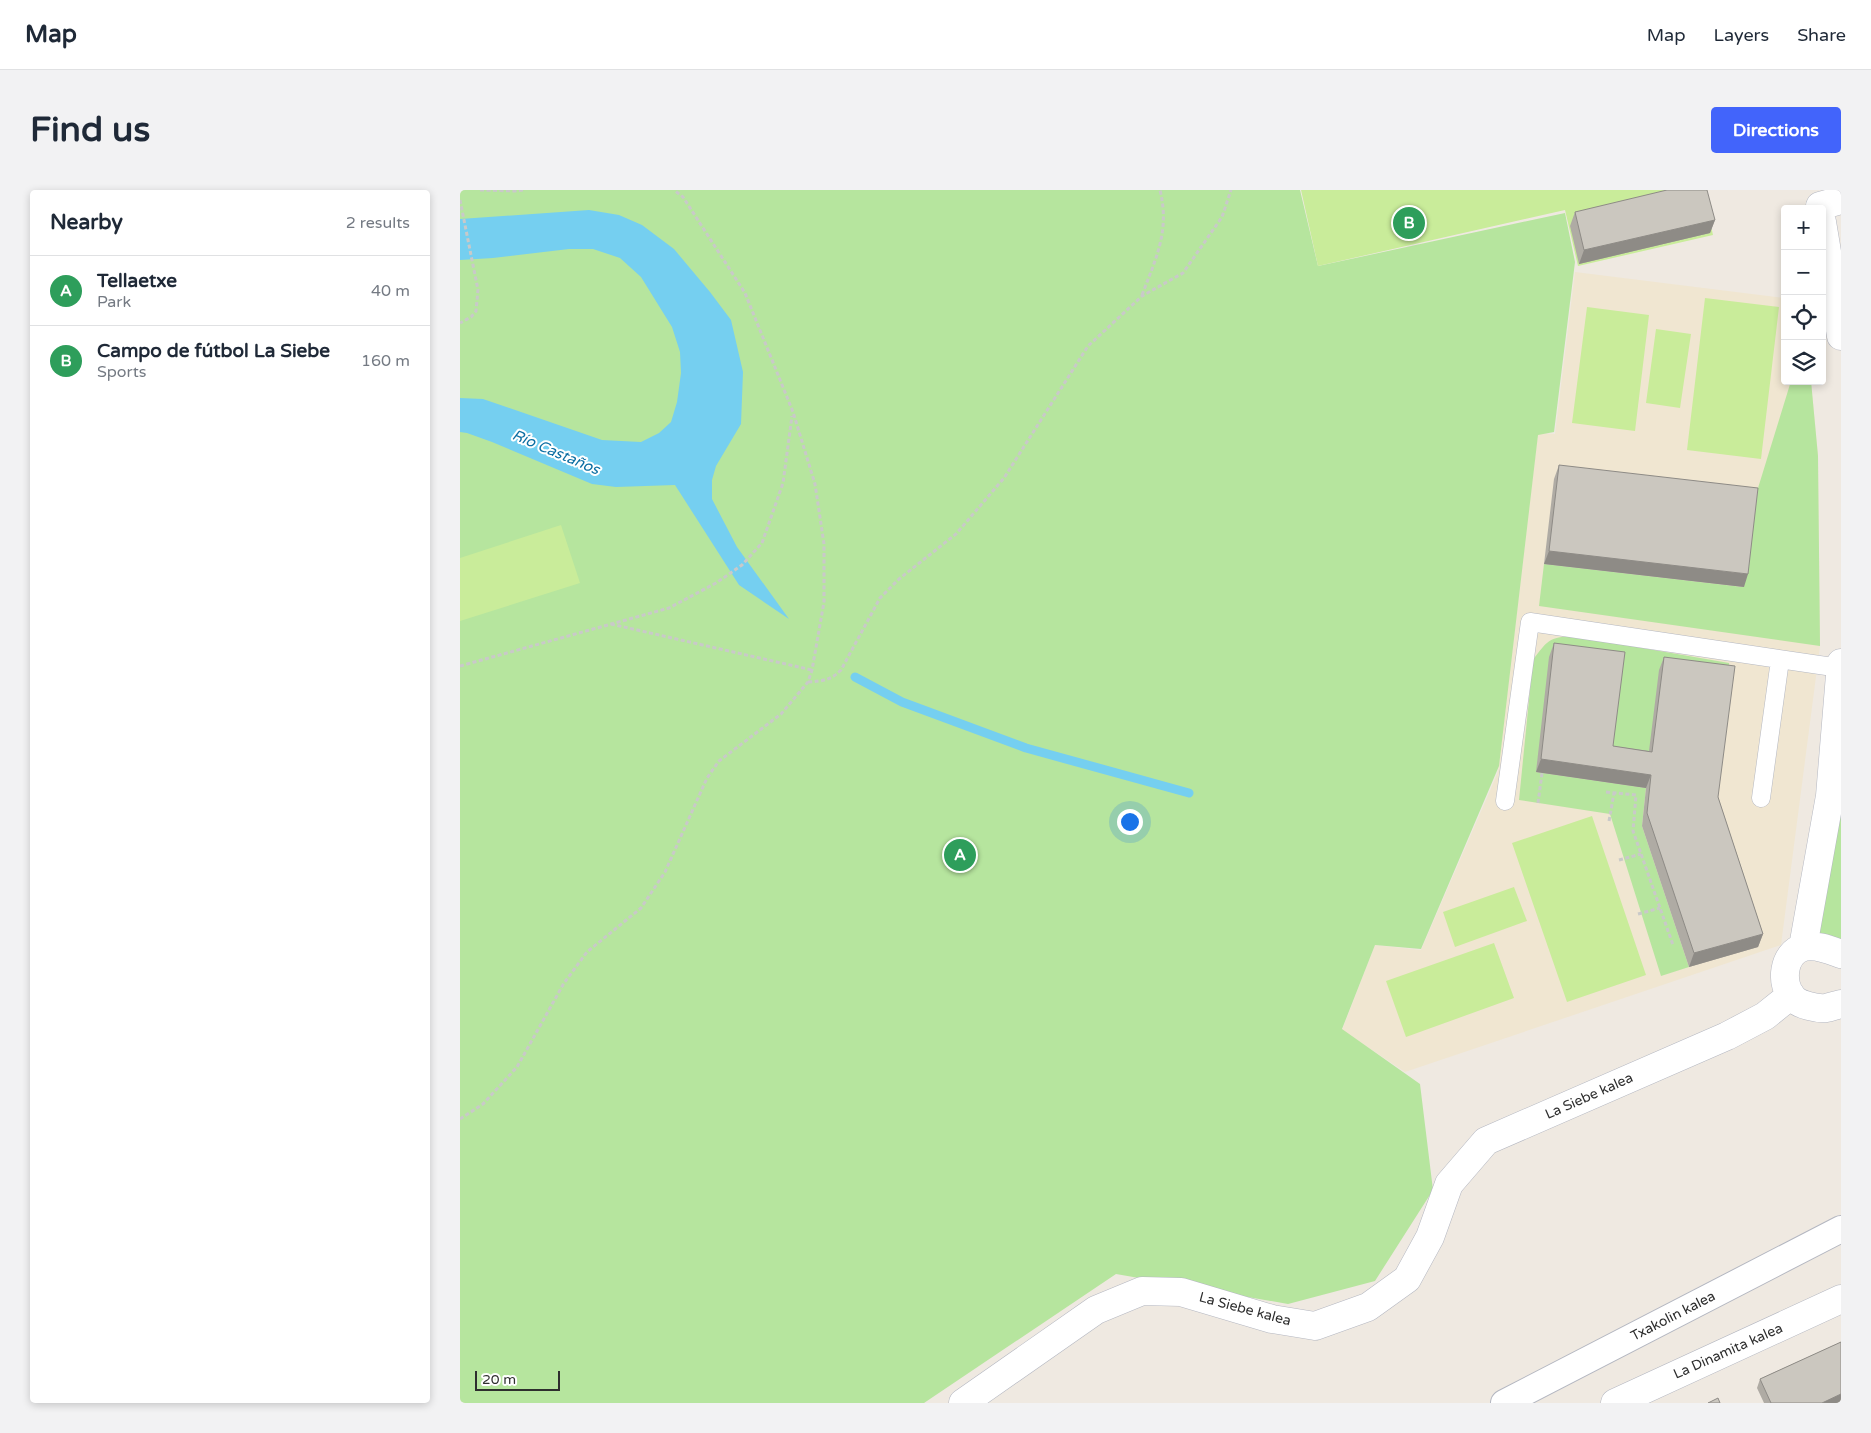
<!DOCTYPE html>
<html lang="en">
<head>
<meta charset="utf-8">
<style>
	body { margin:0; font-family:"Varela Round",sans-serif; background:#f2f2f3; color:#1f2937 }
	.controls { position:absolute; right:15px; top:15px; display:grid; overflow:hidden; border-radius:5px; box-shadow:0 2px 8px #0003 }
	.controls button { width:45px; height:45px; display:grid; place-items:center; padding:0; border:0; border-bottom:1px solid #e0e1e3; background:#fff; color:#1f2937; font:25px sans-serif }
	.scale { position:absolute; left:15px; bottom:12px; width:85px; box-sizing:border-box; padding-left:5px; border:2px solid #2e2e2e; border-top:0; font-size:14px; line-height:18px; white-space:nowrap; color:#2e2e2e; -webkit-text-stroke:4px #fff; paint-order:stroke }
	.you { position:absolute; left:669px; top:631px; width:18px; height:18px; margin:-12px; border:4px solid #fff; border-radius:50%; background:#1a73e8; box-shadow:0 0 0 8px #1a73e833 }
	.badge { display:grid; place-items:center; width:32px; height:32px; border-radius:50%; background:#4264fb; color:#fff; font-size:16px; font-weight:700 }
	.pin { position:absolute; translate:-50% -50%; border:2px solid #fff; box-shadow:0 1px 5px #0006 }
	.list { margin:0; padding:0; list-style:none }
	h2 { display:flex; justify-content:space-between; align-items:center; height:65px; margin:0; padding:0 20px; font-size:21px }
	h2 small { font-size:16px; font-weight:400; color:#747a83 }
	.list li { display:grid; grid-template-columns:32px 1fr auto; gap:15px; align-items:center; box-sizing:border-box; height:70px; padding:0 20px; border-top:1px solid #e0e1e3 }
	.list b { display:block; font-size:19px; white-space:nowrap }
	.list p { margin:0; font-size:16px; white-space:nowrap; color:#747a83 }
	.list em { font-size:16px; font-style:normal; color:#747a83 }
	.icon { flex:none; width:28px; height:28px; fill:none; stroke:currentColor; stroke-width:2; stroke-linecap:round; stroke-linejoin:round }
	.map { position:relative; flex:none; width:1381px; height:1213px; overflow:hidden; border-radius:5px }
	header { display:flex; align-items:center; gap:30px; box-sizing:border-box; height:70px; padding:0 25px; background:#fff; border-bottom:1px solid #e0e1e3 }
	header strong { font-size:24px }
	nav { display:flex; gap:28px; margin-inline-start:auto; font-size:18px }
	.intro { display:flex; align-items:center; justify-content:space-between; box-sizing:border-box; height:120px; padding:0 30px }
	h1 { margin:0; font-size:35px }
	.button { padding:12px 22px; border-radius:5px; background:#4264fb; color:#fff; font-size:18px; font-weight:700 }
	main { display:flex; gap:30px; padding:0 30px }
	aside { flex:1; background:#fff; border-radius:5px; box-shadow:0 2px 8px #0003 }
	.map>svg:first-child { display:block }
	.education { fill:#f0e6d1 }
	.green { fill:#b6e59e }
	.pitch { fill:#c9ec9a }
	.water { fill:#75cff0 }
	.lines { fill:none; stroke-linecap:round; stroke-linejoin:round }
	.stream { stroke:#75cff0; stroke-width:9 }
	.service-casing { stroke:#b4b7c1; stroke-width:19 }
	.pedestrian-casing { stroke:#b4b7c1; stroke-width:28 }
	.minor-casing { stroke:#b4b7c1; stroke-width:29 }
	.path { stroke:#c9c9c9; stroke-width:3; stroke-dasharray:4 2.5; stroke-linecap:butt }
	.service { stroke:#fff; stroke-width:18 }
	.pedestrian { stroke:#fff; stroke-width:26 }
	.minor { stroke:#fff; stroke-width:28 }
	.wall { fill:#afaba4 }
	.shaded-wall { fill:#8e8b86 }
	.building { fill:#cbc7bf; stroke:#8e8b86 }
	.labels { text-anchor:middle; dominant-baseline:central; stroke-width:4; stroke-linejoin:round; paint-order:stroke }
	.street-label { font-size:14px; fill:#2e2e2e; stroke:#fff }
	.water-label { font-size:15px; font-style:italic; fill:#0d6fa3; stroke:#fff }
</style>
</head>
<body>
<header>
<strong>Map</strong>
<nav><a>Map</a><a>Layers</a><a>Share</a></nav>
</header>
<div class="intro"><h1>Find us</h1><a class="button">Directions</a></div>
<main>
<aside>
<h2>Nearby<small>2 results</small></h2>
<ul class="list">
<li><span class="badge" style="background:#2e9e5b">A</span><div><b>Tellaetxe</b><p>Park</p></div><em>40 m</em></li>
<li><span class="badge" style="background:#2e9e5b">B</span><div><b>Campo de fútbol La Siebe</b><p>Sports</p></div><em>160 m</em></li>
</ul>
</aside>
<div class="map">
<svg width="1381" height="1213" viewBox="0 0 1381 1213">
	<rect width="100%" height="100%" fill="#efe9e1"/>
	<path class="education" d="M1115 82 1325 108V191H1351L1358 266 1360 456 1321 755 945 882 882 840 915 755 961 760 1038 582 1078 243 1095 244Z"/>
	<path class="green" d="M0 0H840L858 76 1105 23 1115 72 1094 242 1078 245 1039 576 961 759 915 755 882 839 960 894 973 1000 915 1091 828 1114 656 1084 464 1213H0Z
		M1331 191H1351L1358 266 1360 456 1079 416 1084 374 1283 397 1294 311Z
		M1113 446 1269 473 1270 489 1187 575 1076 582 1186 598 1182 636 1229 777 1201 786 1150 624 1059 610 1073 470C1087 451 1089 447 1113 446Z
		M1381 523V749L1347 757Z"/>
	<path class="pitch" d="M841 0H1243L1253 45 1118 76 1105 20 858 76Z
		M1245 108 1319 117 1301 269 1227 260Z
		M1127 117 1189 125 1175 241 1112 233Z
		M1196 139 1231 144 1220 218 1186 213Z
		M101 335 120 393 0 431V368Z
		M1132 626 1186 785 1107 812 1052 653Z
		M1054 697 1067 731 995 757 983 722Z
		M1034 753 1054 808 946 847 926 791Z"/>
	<path class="water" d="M129 20 159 25 182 35 214 59 250 102 271 130 283 182 281 234 256 276 252 290V309L277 357 329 429 279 395 215 295 156 297 132 294 32 252 7 243 0 242V208L23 209 142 250 181 252 199 243 211 232 217 212 221 183 220 162 212 137 181 87 160 68 133 59H109L33 68 0 70V29Z"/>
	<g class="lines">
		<path class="stream" d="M395 487 442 512 566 558 729 603"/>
		<defs>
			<path id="service" d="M1301 608 1320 470
				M1045 611 1070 432 1380 478"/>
			<path id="pedestrian" d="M1044 1213 1381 1039"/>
			<path id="minor" d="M1360 16 1381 10
				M1362 32 1381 146
				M1343 757 1370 606 1381 473
				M1381 764C1370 760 1356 754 1344 757 1322 763 1320 795 1333 808 1339 815 1358 819 1366 818 1371 817 1376 815 1381 814
				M503 1213 636 1120 682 1101 721 1102 812 1129 855 1136 908 1117 947 1089 970 1047 989 994 1026 951 1267 846 1305 826 1331 805
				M1155 1213 1381 1109"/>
		</defs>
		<use href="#service" class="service-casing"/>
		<use href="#pedestrian" class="pedestrian-casing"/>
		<use href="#minor" class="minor-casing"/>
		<path class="path" d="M20 0 55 1 64 0
			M0 10 18 100 16 121 11 127 0 133
			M682 105C696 68 710 41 700 0
			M151 434 352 480
			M0 476 209 418 256 393 282 375 302 353 323 293 332 226
			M348 492C363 491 371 490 381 480L420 408 439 389 496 344 544 288 628 156 682 106 723 83 762 27 771 0
			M1146 602 1176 605 1173 641 1213 755
			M1078 613 1082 583
			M1149 631 1154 603
			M1159 670 1181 664
			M1178 724 1200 718
			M0 929 23 914 57 877 104 793 127 762 181 718 205 682 247 588 259 571 321 524 348 492 352 480 364 412V354L355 294 333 222 285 103 223 7 214 0"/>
		<use href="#service" class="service"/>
		<use href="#pedestrian" class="pedestrian"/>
		<use href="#minor" class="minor"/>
	</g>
	<path class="wall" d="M1115 22 1255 30 1250 43 1119 74 1110 36Z
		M1099 275 1284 397 1084 374 1094 289Z
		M1094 453 1153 556 1189 561 1199 480 1204 467 1258 607 1303 744 1298 757 1229 777 1182 636 1186 598 1076 582 1089 467Z
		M1381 1152V1212L1379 1213H1304L1297 1198 1300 1189Z"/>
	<path class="shaded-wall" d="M1255 30 1250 43 1119 74 1124 60Z
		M1089 361 1288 384 1284 397 1084 374Z
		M1081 569 1191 585 1186 598 1076 582Z
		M1303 744 1298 757 1229 777 1234 763Z
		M1381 1204V1212L1379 1213H1362Z"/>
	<path class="building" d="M1207 0H1247L1255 30 1124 60 1115 22Z
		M1099 275 1298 298 1288 384 1089 361Z
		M1094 453 1165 462 1153 556 1192 562 1204 467 1275 476 1258 607 1303 744 1234 763 1187 623 1191 585 1081 569Z
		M1381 1152V1204L1362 1213H1311L1300 1189Z
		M1258 1208 1260 1213H1248Z"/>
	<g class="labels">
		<g class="street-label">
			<text transform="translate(1129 906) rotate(-24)">La Siebe kalea</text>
			<text transform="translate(785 1119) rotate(15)">La Siebe kalea</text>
			<text transform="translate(1213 1126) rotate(-27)">Txakolin kalea</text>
			<text transform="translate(1268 1161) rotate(-24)">La Dinamita kalea</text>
		</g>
		<g class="water-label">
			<text transform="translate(96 262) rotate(23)">Río Castaños</text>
		</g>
	</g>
</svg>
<div class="controls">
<button>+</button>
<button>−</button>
<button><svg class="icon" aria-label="locate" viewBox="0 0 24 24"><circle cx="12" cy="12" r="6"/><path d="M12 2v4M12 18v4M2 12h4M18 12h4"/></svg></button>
<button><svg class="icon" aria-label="layers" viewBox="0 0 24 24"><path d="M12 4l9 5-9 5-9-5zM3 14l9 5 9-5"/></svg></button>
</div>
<div class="scale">20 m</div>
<div class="you"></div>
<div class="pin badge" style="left:500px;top:665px;background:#2e9e5b">A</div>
<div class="pin badge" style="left:949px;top:33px;background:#2e9e5b">B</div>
</div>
</main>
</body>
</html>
